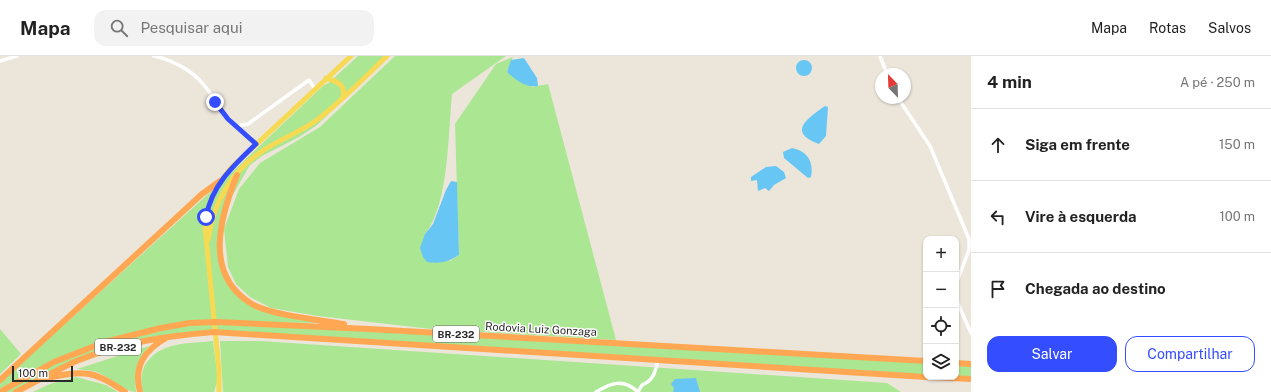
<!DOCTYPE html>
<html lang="pt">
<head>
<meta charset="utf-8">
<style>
	body { margin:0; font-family:"Public Sans",sans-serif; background:#f2f2f2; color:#222 }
	.controls { position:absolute; right:12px; bottom:12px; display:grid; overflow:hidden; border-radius:8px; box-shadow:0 1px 3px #0004 }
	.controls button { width:36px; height:36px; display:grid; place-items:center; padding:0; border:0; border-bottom:1px solid #e0e0e0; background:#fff; color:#222; font:20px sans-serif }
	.compass { position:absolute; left:875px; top:12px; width:36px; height:36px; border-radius:50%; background:#fff; box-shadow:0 1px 3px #0004; rotate:337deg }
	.scale { position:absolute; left:12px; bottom:10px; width:61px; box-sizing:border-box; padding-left:4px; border:2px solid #292929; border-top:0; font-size:11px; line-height:14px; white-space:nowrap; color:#292929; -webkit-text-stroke:3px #fff; paint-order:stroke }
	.stop { position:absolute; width:12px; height:12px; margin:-9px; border:3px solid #344eff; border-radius:50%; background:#fff }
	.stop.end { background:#344eff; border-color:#fff; box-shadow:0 1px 4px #0008 }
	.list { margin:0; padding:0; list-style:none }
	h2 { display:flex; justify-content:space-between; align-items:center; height:52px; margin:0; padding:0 16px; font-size:17px }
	h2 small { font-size:13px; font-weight:400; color:#767676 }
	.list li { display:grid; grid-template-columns:26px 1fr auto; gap:12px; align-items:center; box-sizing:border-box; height:72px; padding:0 16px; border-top:1px solid #e0e0e0 }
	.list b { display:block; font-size:15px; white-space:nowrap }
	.list em { font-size:13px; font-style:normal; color:#767676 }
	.actions { display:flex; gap:8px; padding:12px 16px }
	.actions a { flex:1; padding:9px 0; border:1px solid #344eff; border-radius:12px; text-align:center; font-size:14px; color:#344eff }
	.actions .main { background:#344eff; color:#fff }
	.icon { flex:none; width:22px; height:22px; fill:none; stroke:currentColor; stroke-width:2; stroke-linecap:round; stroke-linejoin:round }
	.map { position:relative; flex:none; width:971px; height:336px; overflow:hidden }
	header { display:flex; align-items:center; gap:24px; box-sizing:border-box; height:56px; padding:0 20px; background:#fff; border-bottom:1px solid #e0e0e0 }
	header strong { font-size:19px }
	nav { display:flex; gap:22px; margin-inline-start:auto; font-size:14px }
	.search { width:280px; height:36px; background:#f2f2f2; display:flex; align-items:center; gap:10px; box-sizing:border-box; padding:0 14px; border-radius:12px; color:#767676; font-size:15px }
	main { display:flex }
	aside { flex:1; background:#fff }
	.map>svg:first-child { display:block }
	.green { fill:#abe693 }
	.water { fill:#67c6f4 }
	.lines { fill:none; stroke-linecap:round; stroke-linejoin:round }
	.street { stroke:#fff; stroke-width:3.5 }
	.primary { stroke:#f7da54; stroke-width:5 }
	.highway { stroke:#ffa752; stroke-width:6 }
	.route { stroke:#344eff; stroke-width:5 }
	.labels { text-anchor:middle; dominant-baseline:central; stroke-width:3; stroke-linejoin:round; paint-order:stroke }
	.shield { fill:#fff; stroke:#696969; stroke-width:1 }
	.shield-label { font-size:10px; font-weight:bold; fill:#292929 }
	.street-label { font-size:11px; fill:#292929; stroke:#fff }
</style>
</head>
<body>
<header>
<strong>Mapa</strong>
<div class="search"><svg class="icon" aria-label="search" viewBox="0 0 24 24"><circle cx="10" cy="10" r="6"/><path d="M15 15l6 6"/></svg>Pesquisar aqui</div>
<nav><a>Mapa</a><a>Rotas</a><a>Salvos</a></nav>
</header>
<main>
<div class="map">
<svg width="971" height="336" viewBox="0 0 971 336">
	<rect width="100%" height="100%" fill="#ece5da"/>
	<path class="green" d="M358 0H390L317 69 299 81 262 100 250 109 227 149 220 202 239 240 269 255 319 267 238 266 926 306V321L214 276 127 289 33 324 13 336H0V327L228 120 323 30 332 25 345 35 333 23Z
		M395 0H506L452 38C448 78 449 148 425 178L450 205 459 199 455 68 496 8 513 1 507 16 532 31 548 28 616 284 431 273 318 260 271 252 250 241 236 228 228 211 224 173 239 133 260 107 320 71Z
		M0 273 21 298 0 318Z
		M213 285 218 323 214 336H143C140 327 141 317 145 309 160 285 188 288 213 285Z
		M220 285H261L887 327 901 336H223Z
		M149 290C138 305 134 318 136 336 125 336 111 322 99 317 93 314 84 314 77 313Z
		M956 307 971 309V323L956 321Z
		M76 321 106 329 118 336H33L50 328Z"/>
	<path class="water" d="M524 2 537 22 538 30C526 32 516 24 507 16L511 4Z
		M796 12a8 8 0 1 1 16 0a8 8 0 1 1-16 0Z
		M825 50 828 51 826 80 819 88C786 76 808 62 825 50Z
		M792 92C807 95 814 105 811 121L808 122 784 102 783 96Z
		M776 110 784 116 786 122 774 129 769 135 765 132 758 135 757 124 751 125V121L766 111Z
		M451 125 457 126 459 199C448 206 440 208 427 206L423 201 420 192 425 178 433 168 446 134Z
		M696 322 700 336H673L674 332 671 328 675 323Z"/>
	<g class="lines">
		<path class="street" d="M154 0C172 4 192 14 204 29 216 44 222 58 237 70L248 68 309 24 315 33
			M880 0 887 18
			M0 5 17 0
			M898 42 930 90 969 183V194L956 228
			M237 70 256 88
			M956 243 971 277
			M596 336C611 327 623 322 638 336
			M638 336 642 329C654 324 655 316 658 304"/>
		<path class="primary" d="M326 22C336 25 346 28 343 41
			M208 184C213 148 231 114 264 94 281 83 300 76 317 64 342 45 364 22 387 0
			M219 336V314L205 171C206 148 217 128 232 111L351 0"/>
		<path class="highway" d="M237 119C220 161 203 219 252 248 271 259 320 264 344 268
			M956 307 971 308
			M931 321 971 323
			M47 322C83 314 94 314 125 336
			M0 324 202 138 220 125
			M0 336 54 306 105 286 161 272 190 267 217 266 369 273 926 305
			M16 336C37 325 58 313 79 304 123 286 168 280 214 276L926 321
			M140 336C133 310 145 294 166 282"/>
	</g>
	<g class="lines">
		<path class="route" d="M206 161C212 129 233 110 256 88L228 63 215 46"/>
	</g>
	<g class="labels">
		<g class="shield">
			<rect x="433" y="270" width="46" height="16" rx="3"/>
			<rect x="95" y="283" width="46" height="16" rx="3"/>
		</g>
		<g class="shield-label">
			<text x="456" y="278">BR-232</text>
			<text x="118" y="291">BR-232</text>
		</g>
		<g class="street-label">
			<text transform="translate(541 273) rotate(3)">Rodovia Luiz Gonzaga</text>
		</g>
	</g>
</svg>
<div class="controls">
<button>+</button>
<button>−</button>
<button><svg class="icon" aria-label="locate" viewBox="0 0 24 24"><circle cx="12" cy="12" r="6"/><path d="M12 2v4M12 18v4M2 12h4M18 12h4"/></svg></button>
<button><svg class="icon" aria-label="layers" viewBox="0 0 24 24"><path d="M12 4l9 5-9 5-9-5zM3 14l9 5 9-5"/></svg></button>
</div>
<svg class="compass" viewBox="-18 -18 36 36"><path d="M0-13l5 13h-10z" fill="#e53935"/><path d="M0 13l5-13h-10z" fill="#767676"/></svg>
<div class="scale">100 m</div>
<div class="stop" style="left:206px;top:161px"></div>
<div class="stop end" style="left:215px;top:46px"></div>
</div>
<aside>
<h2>4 min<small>A pé · 250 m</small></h2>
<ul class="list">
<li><svg class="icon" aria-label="ahead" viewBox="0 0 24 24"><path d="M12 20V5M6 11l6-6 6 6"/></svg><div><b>Siga em frente</b></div><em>150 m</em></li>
<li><svg class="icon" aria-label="left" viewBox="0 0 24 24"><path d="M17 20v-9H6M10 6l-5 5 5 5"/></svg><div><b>Vire à esquerda</b></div><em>100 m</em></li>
<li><svg class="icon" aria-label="arrive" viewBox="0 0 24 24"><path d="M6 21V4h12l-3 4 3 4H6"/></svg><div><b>Chegada ao destino</b></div></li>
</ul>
<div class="actions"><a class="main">Salvar</a><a>Compartilhar</a></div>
</aside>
</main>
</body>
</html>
